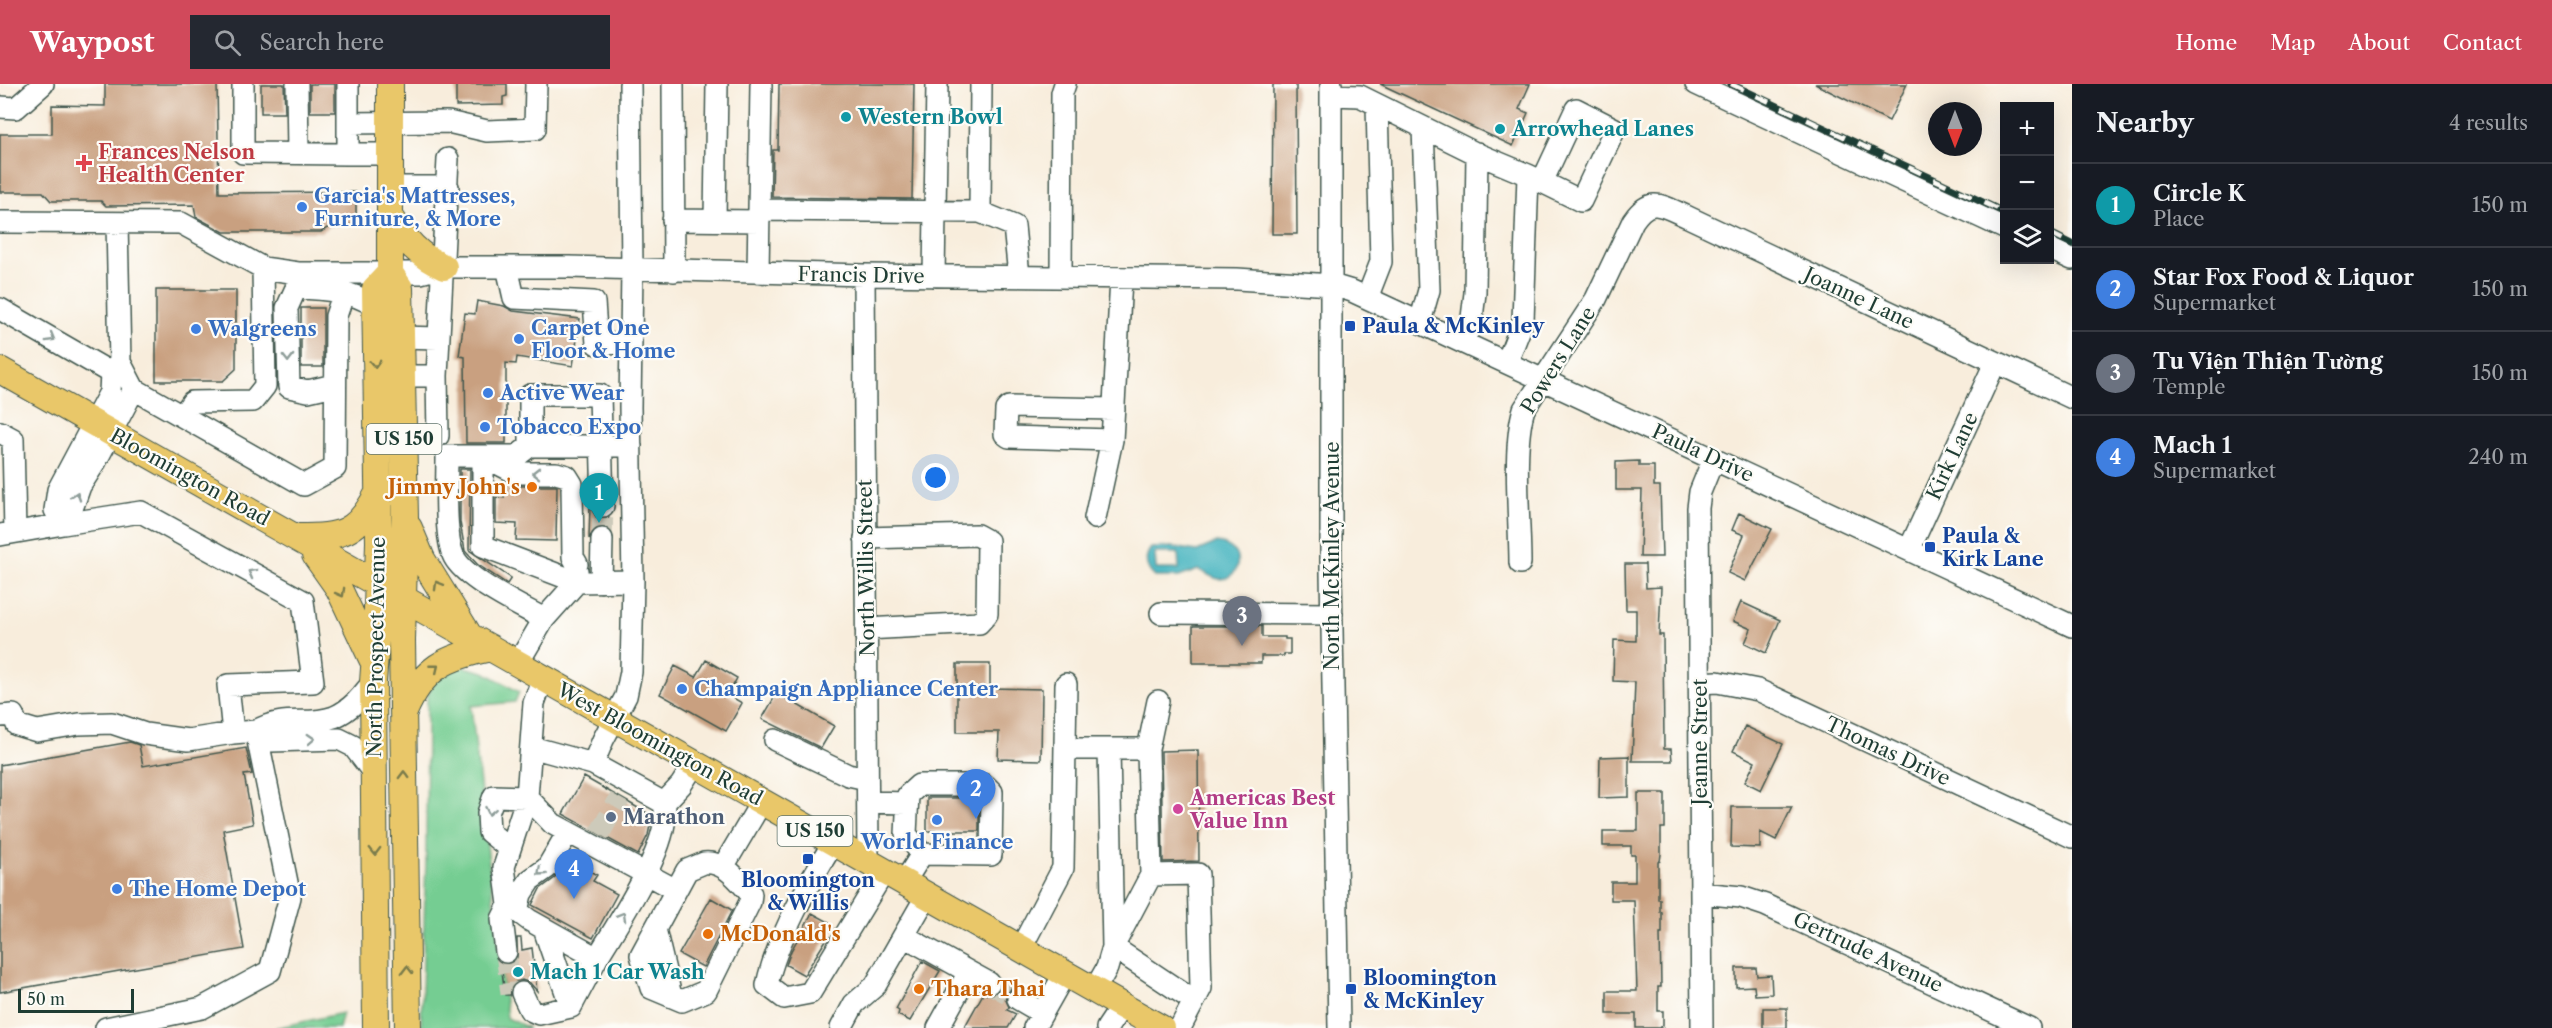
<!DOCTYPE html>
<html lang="en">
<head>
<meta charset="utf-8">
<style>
	body { margin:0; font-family:"Libre Caslon Text",serif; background:#242831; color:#f1f3f6 }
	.controls { position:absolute; right:18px; top:18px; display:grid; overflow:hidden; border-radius:0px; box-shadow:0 6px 24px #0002 }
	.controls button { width:54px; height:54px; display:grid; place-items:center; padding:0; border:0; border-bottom:2px solid #363941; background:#171b24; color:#f1f3f6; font:30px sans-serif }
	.compass { position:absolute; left:1928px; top:18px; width:54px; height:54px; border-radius:50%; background:#171b24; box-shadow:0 6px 24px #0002; rotate:180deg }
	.scale { position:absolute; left:18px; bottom:15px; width:116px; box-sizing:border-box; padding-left:6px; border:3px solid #1f3d34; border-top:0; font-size:16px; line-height:21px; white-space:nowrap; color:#1f3d34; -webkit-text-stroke:4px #fdfcf7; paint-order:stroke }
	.you { position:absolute; left:936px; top:394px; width:21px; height:21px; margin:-15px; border:4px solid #fff; border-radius:50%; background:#1a73e8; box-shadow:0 0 0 9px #1a73e833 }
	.badge { display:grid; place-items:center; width:39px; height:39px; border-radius:50%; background:#d1495b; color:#fff; font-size:20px; font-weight:700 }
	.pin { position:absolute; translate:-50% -50px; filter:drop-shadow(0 2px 3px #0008) }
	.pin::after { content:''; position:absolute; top:32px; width:21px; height:18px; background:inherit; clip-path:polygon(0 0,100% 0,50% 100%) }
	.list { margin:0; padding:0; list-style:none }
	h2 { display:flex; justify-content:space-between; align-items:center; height:78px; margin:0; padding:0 24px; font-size:26px }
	h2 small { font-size:20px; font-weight:400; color:#9ea1a6 }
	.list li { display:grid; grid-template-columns:39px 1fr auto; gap:18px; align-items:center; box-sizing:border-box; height:84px; padding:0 24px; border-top:2px solid #363941 }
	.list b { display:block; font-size:22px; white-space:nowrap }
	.list p { margin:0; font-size:20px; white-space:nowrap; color:#9ea1a6 }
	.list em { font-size:20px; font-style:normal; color:#9ea1a6 }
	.icon { flex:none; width:33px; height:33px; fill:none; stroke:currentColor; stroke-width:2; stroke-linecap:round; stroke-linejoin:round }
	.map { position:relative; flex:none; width:2072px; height:944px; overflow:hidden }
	header { display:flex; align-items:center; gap:36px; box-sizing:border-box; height:84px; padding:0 30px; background:#d1495b; color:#fff }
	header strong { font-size:28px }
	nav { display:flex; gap:33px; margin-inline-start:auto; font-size:21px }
	.search { width:420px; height:54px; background:#242831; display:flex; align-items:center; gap:15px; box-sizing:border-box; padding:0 21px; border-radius:0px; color:#9ea1a6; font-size:22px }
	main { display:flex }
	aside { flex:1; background:#171b24 }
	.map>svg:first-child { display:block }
	.green { fill:#75cd92; stroke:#4a8563; stroke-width:1.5 }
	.water { fill:#45b4bf; stroke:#32787a; stroke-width:1.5; fill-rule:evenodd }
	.building { fill:#c9a080 }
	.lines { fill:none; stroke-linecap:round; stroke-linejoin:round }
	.minor-tunnel { stroke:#cdcaba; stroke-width:21; stroke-dasharray:21 10; stroke-linecap:butt }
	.minor-casing { stroke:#40574d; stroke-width:24 }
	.major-casing { stroke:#40574d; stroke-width:28 }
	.minor { stroke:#fff; stroke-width:21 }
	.major { stroke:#e9c769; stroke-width:26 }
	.rail-casing { stroke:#1f3d34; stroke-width:7 }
	.rail { stroke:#fdfcf7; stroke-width:4.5; stroke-dasharray:14; stroke-linecap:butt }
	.oneway { stroke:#8f9e9a }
	.oneway2 { stroke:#7a7b4c }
	.culture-dot { fill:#0f9aa8; stroke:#fdfcf7; stroke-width:2 }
	.health-dot { fill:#e0444e; stroke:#fdfcf7; stroke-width:2 }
	.shop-dot { fill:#3f7fe0; stroke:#fdfcf7; stroke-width:2 }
	.transit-dot { fill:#1a4fb4; stroke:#fdfcf7; stroke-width:2 }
	.food-dot { fill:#e8710a; stroke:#fdfcf7; stroke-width:2 }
	.hotel-dot { fill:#d1479c; stroke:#fdfcf7; stroke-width:2 }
	.service-dot { fill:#5c6f8a; stroke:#fdfcf7; stroke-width:2 }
	.labels { text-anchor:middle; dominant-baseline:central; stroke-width:4.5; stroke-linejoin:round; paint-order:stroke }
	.shield { fill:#fdfcf7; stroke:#62766e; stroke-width:1.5 }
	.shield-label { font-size:18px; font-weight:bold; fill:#1f3d34 }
	.culture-label { font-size:20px; font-weight:bold; fill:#0d838f; stroke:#fdfcf7; text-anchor:start }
	.health-label { font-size:20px; font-weight:bold; fill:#be3a42; stroke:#fdfcf7; text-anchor:start }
	.shop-label { font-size:20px; font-weight:bold; fill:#366cbe; stroke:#fdfcf7; text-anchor:start }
	.street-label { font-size:20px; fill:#1f3d34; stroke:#fdfcf7 }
	.transit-label { font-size:20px; font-weight:bold; fill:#164399; stroke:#fdfcf7; text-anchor:start }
	.food-label { font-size:20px; font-weight:bold; fill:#c56008; stroke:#fdfcf7; text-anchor:start }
	.hotel-label { font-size:20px; font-weight:bold; fill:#b23c85; stroke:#fdfcf7; text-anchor:start }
	.service-label { font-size:20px; font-weight:bold; fill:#4e5e75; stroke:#fdfcf7; text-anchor:start }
</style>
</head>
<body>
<header>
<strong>Waypost</strong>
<div class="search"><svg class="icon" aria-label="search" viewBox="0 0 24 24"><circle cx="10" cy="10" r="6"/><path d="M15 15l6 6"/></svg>Search here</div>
<nav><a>Home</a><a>Map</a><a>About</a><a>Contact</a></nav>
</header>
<main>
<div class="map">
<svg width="2072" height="944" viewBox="0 0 2072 944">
	<rect width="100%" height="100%" fill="#fdfcf7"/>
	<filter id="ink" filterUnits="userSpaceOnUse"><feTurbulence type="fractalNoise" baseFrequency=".0167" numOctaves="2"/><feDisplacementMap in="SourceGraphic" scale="12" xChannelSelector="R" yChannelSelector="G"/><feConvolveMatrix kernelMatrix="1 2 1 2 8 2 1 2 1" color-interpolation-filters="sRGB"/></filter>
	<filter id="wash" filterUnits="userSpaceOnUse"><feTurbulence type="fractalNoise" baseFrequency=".008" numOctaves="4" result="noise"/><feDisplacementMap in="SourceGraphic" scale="24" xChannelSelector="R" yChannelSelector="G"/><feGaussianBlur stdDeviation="1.35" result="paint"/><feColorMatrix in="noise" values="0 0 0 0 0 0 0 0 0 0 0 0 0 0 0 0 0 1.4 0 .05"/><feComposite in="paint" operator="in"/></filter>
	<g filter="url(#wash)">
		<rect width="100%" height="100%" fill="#f8eddc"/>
		<path class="green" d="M456 581 484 588 519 608 515 618 471 622 507 934 529 944H421L426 775 427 614 435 593Z
			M343 929 339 944H275Z"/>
		<path class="water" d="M1216 459C1245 461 1243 494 1220 495 1212 495 1206 488 1198 486L1179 493H1155C1146 485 1143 474 1151 464L1172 463 1197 467ZM1155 469H1178L1179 485H1156Z"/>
		<g id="blocks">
			<path class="building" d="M105 0H217L219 109 356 108V141H332L321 148H224L196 133 194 121 106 122 101 117H51L43 108H0V50H52V21L105 22Z
				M261 0H284L285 29H261Z
				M310 0H335V28H310Z
				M456 0H507V12L503 13V21L456 22Z
				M779 0H914L912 115 772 113 773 66H778Z
				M1273 0H1296L1297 150H1272Z
				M1380 0H1530L1519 25 1528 29 1513 62Z
				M1815 0H1907L1889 37Z
				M156 206H236V285L223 297H156Z
				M477 217 504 222 513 227 580 235 573 282 517 273 516 280 506 279V359H466L465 273 459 272 465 229 475 230Z
				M301 224H323V283H301Z
				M1639 377V382H1654V402H1660L1662 473H1640L1642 406H1616V378Z
				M460 385H470L469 466 511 494 507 500 478 481 465 467 460 438Z
				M505 397 516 402H557L556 457 516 456 517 440 496 439V413L504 414Z
				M590 422 596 433H609V444L602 442 595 444 589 455Z
				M1739 429 1772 445 1745 497 1728 489 1744 451 1732 446Z
				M1625 480H1645L1646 504 1661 503 1659 551H1663L1664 665H1671L1672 677H1632L1635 598 1613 597 1614 556 1636 557V526H1626Z
				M1741 518 1780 536 1766 569 1745 559 1751 545 1733 537Z
				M1193 542H1262V553H1285V555H1290V570H1284V572H1261V579H1193Z
				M706 576 737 594 728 611 742 619 726 647 660 610 675 582 696 593Z
				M957 580H990V604L1042 605 1041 676 998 675 999 648H957Z
				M777 609 834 642 821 664 762 635Z
				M1745 642 1783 660 1761 706 1745 698 1755 678 1733 667Z
				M130 658 139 661 143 682 246 664 252 690 244 691 253 740 223 746 244 865 0 908V681Z
				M1198 666 1199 777 1163 778 1161 667Z
				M1629 672V713L1599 714 1600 673Z
				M584 693 652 732 648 751 638 771 563 730Z
				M1638 709H1665V744H1661V770L1660 777 1658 778V815H1660V828H1662V849H1660L1661 903H1658V927H1663V942L1659 944H1636V930H1607V907H1637L1634 816H1611V798H1635V771H1631V762H1603V747H1638Z
				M927 714H979V747H927Z
				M1732 723H1792L1776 756 1760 748V764L1731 763Z
				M564 780 580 789 583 783 597 791 593 797 617 810 593 854 532 821 540 805 555 794Z
				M711 814 732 826 703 883 679 870Z
				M812 829 829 838 828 841 831 843 824 855 826 856 804 891 786 881 791 867Z
				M517 854H521L522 866 532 864 537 907 530 899 522 896 516 898 511 902 510 911H505L501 880 508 881 517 874Z
				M922 877 940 887 910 937 898 931 899 927 896 925Z
				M1736 884H1756L1757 892 1771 891 1772 910 1755 911 1754 902 1736 903Z
				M1002 899 1011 904 1005 914 1009 923 1007 926 1016 930 1008 944H964L983 910H995L1000 906Z
				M1763 924H1787V944H1763Z"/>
		</g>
	</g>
	<g filter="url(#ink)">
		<use href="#blocks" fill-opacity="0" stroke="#40574d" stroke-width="1.5"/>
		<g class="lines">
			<path class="minor-tunnel" d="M602 455 603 422
				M599 750 620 714
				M506 868 511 910
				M989 899 1018 915"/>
			<defs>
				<path id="minor" d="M243 0V69L348 70
					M297 0 298 69
					M348 0V70H390
					M630 0 632 185 630 323 633 497 631 588 626 612 603 656 593 680 664 719 681 701 695 679
					M673 0 674 187
					M1331 0V488L1339 944
					M1696 0 2004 144
					M1331 11 1360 12 1473 68 1528 91 1523 237 1507 278
					M0 23 16 24 43 0
					M348 39 448 38 487 47 535 45 536 0
					M1528 91 1581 117 1615 45 1576 25 1542 98
					M390 103H448
					M759 126 980 128 981 0
					M980 128 1014 142 1019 192
					M673 136 759 137
					M715 136 717 0
					M0 138 181 139 263 184 298 189H420L444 183H569L864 191 1237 195 1332 201 1352 207 2072 542
					M2050 165 2072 175
					M507 183 514 214 594 218 597 260 631 259
					M758 189 761 0
					M864 191 868 777
					M298 192 296 204C324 205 351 206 375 222
					M934 192 937 0
					M1061 192 1062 9 1065 0
					M296 204 287 224 289 303 308 307 334 301
					M1367 214 1381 178 1377 21
					M0 225 111 289 110 308 58 406 55 426 63 440 0 451
					M1420 238 1429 206 1423 44
					M400 253 438 254
					M1462 257 1471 242 1475 209 1477 69
					M120 278 134 305 304 401 335 384 336 232 344 208
					M112 288 120 278 117 139
					M401 292H437L438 352
					M437 292 448 75
					M182 332 192 318 253 317 265 302 263 184
					M0 348 13 355 15 448
					M1112 356 1009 353 1005 350 1006 326 1009 323 1114 325
					M530 362V311H600L603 422
					M1095 434 1112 356 1121 195
					M865 454 977 451 988 457 987 530 979 539 866 545
					M1909 466 1995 279
					M1520 479C1520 435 1512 364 1524 325L1596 215 1633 137C1651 111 1662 122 1688 133L2072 314
					M577 486V498L633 497
					M601 498 602 455
					M1161 529 1332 530
					M544 535 577 498 483 462V372L516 389H556L567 392 572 400 573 473 577 480
					M518 579 544 535C521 522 466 496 454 473 444 453 447 396 447 372H517L530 362H631
					M543 594 534 619 527 713 553 740 676 806
					M373 598C362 612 351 626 334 633 307 643 284 630 256 647L271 657 339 655 353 662 373 688
					M1700 599 1717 598 1758 606 2072 753
					M0 632 13 631 17 641 37 647 79 640 112 639 145 650 188 656 233 649 228 601 313 598 303 517 141 428 63 440 73 422 80 402 96 377 134 305
					M775 656 848 691 867 695
					M531 663 593 680
					M1065 665H1148L1151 791 1113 863 1107 884 1095 905
					M1109 665 1113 863 1194 917
					M1148 665 1158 617
					M868 718 907 719
					M834 758C810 796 776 857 767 901L784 914 810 909 885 786
					M510 765 489 748 488 729 494 712 527 713 504 783 509 821 529 836 597 874 571 923 539 930 530 926 522 909
					M704 779C725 777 738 796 751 810L750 818 706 907 682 917 651 904 641 871 687 786Z
					M723 783 762 717
					M1151 791 1198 790 1201 904 1180 944
					M905 797 922 770 991 771 992 708 985 701H919L908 711 906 750 922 770
					M1701 809 1741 813 1765 821 2029 944
					M517 827 521 810 530 796 547 784 568 748
					M544 845 571 923
					M655 845 671 912
					M904 852 969 888 938 944
					M1021 864 1063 784 1066 600
					M506 868 502 835 509 821
					M597 874C617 840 674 757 664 719
					M969 888 989 899
					M1018 915 1042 929
					M106 944 202 924 270 887 290 813 256 647 233 649
					M841 944 854 920 875 902 927 811
					M1034 944 1065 889
					M1107 944 1121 923
					M1702 944 1698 424 1700 408 1713 376"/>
				<path id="major" d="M390 0V189L400 204 405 433 402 557 408 944
					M390 132C405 156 418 172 444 183
					M0 286 1161 944
					M409 444 422 475 467 548
					M297 453C342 453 357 450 378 409
					M315 471 339 505 372 575
					M404 628C423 584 445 573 491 564
					M376 944 373 598 376 557 379 458 375 205 390 189"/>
			</defs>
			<use href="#minor" class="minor-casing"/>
			<use href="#major" class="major-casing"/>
			<use href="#minor" class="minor"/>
			<use href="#major" class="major"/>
			<defs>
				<path id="rail" d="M1731 0 2004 128
					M2050 149 2072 160"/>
			</defs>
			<use href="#rail" class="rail-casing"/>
			<use href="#rail" class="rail"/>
		</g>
		<defs><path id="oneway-chevron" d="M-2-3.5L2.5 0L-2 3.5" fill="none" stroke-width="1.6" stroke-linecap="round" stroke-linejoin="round" transform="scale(1.5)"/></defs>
		<g class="oneway">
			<use href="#oneway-chevron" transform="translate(51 254) rotate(30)"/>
			<use href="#oneway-chevron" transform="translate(288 274) rotate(89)"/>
			<use href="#oneway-chevron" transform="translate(536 389) rotate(-180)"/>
			<use href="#oneway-chevron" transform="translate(76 412) rotate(-72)"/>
			<use href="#oneway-chevron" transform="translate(252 489) rotate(-151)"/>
			<use href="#oneway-chevron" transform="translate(311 655) rotate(-3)"/>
			<use href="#oneway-chevron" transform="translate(490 727) rotate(101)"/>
			<use href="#oneway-chevron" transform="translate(541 788) rotate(139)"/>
			<use href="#oneway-chevron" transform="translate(622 832) rotate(-60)"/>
		</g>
		<g class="oneway2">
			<use href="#oneway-chevron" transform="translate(375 280) rotate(88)"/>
			<use href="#oneway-chevron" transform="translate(438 501) rotate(-120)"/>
			<use href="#oneway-chevron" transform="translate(341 509) rotate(61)"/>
			<use href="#oneway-chevron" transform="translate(435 584) rotate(-39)"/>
			<use href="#oneway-chevron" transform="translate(404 691) rotate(-91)"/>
			<use href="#oneway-chevron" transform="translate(375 767) rotate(89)"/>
			<use href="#oneway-chevron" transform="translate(407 886) rotate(-91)"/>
		</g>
	</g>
	<g class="culture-dot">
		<circle cx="846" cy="33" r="6"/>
		<circle cx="1500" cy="45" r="6"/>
		<circle cx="518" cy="888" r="6"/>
	</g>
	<path class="health-dot" d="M81 70h6v6h6v6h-6v6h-6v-6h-6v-6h6z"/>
	<g class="shop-dot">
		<circle cx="302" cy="123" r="6"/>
		<circle cx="196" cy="245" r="6"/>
		<circle cx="519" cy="255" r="6"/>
		<circle cx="488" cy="309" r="6"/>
		<circle cx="485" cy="343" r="6"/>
		<circle cx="682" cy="605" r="6"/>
		<circle cx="937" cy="736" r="6"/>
		<circle cx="117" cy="805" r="6"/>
	</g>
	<g class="transit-dot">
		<rect x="1344" y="236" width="12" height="12" rx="3"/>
		<rect x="1924" y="457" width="12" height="12" rx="3"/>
		<rect x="802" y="769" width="12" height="12" rx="3"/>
		<rect x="1345" y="899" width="12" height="12" rx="3"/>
	</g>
	<g class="food-dot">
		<circle cx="532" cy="403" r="6"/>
		<circle cx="708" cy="850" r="6"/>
		<circle cx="919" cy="905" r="6"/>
	</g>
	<circle class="hotel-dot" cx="1178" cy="725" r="6"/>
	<circle class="service-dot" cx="611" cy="733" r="6"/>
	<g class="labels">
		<g class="shield">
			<rect x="366.5" y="340" width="75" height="30" rx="4.5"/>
			<rect x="777.5" y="732" width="75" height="30" rx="4.5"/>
		</g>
		<g class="shield-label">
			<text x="404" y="355">US 150</text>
			<text x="815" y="747">US 150</text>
		</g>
		<g class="culture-label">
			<text x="858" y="33">Western Bowl</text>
			<text x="1512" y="45">Arrowhead Lanes</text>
			<text x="530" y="888">Mach 1 Car Wash</text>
		</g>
		<g class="health-label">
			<text x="98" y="68">Frances Nelson<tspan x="98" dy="23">Health Center</tspan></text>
		</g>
		<g class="shop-label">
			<text x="314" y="112">Garcia's Mattresses,<tspan x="314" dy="23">Furniture, &amp; More</tspan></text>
			<text x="531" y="244">Carpet One<tspan x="531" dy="23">Floor &amp; Home</tspan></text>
			<text x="208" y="245">Walgreens</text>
			<text x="500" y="309">Active Wear</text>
			<text x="497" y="343">Tobacco Expo</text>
			<text x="694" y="605">Champaign Appliance Center</text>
			<text x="937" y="758" text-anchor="middle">World Finance</text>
			<text x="129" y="805">The Home Depot</text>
		</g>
		<g class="street-label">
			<text transform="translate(861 191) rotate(1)">Francis Drive</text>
			<text transform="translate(1859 214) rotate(25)">Joanne Lane</text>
			<text transform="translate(1558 276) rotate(-58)">Powers Lane</text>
			<text transform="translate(1703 369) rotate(25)">Paula Drive</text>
			<text transform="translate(1952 372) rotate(-65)">Kirk Lane</text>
			<text transform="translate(190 393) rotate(29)">Bloomington Road</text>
			<text transform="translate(1332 472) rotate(-90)">North McKinley Avenue</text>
			<text transform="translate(866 484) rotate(-91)">North Willis Street</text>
			<text transform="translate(376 563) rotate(-89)">North Prospect Avenue</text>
			<text transform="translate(1700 658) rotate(-90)">Jeanne Street</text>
			<text transform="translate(660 660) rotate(29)">West Bloomington Road</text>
			<text transform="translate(1888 667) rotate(25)">Thomas Drive</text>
			<text transform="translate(1868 868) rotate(25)">Gertrude Avenue</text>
		</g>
		<g class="transit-label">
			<text x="1362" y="242">Paula &amp; McKinley</text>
			<text x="1942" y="452">Paula &amp;<tspan x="1942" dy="23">Kirk Lane</tspan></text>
			<text x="808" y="796" text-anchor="middle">Bloomington<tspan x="808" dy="23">&amp; Willis</tspan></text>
			<text x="1363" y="894">Bloomington<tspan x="1363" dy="23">&amp; McKinley</tspan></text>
		</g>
		<g class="food-label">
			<text x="520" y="403" text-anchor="end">Jimmy John's</text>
			<text x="720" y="850">McDonald's</text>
			<text x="931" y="905">Thara Thai</text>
		</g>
		<g class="hotel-label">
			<text x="1190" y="714">Americas Best<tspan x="1190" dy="23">Value Inn</tspan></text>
		</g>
		<g class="service-label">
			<text x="623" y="733">Marathon</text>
		</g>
	</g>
</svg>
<div class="controls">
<button>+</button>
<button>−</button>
<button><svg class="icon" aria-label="layers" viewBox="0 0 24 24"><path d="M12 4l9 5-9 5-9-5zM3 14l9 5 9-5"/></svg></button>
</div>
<svg class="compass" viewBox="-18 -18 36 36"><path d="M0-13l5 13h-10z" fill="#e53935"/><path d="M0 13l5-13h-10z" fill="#9ea1a6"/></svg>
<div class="scale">50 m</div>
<div class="you"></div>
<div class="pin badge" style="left:599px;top:439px;background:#0f9aa8">1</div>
<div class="pin badge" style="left:976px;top:735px;background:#3f7fe0">2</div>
<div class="pin badge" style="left:1242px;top:562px;background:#6b7280">3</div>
<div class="pin badge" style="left:574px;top:815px;background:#3f7fe0">4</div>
</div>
<aside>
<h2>Nearby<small>4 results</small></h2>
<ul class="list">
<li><span class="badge" style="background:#0f9aa8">1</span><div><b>Circle K</b><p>Place</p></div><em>150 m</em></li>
<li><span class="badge" style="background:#3f7fe0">2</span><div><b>Star Fox Food &amp; Liquor</b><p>Supermarket</p></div><em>150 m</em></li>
<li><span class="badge" style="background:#6b7280">3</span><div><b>Tu Viện Thiện Tường</b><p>Temple</p></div><em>150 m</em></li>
<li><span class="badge" style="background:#3f7fe0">4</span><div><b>Mach 1</b><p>Supermarket</p></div><em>240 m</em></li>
</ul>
</aside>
</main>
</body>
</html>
